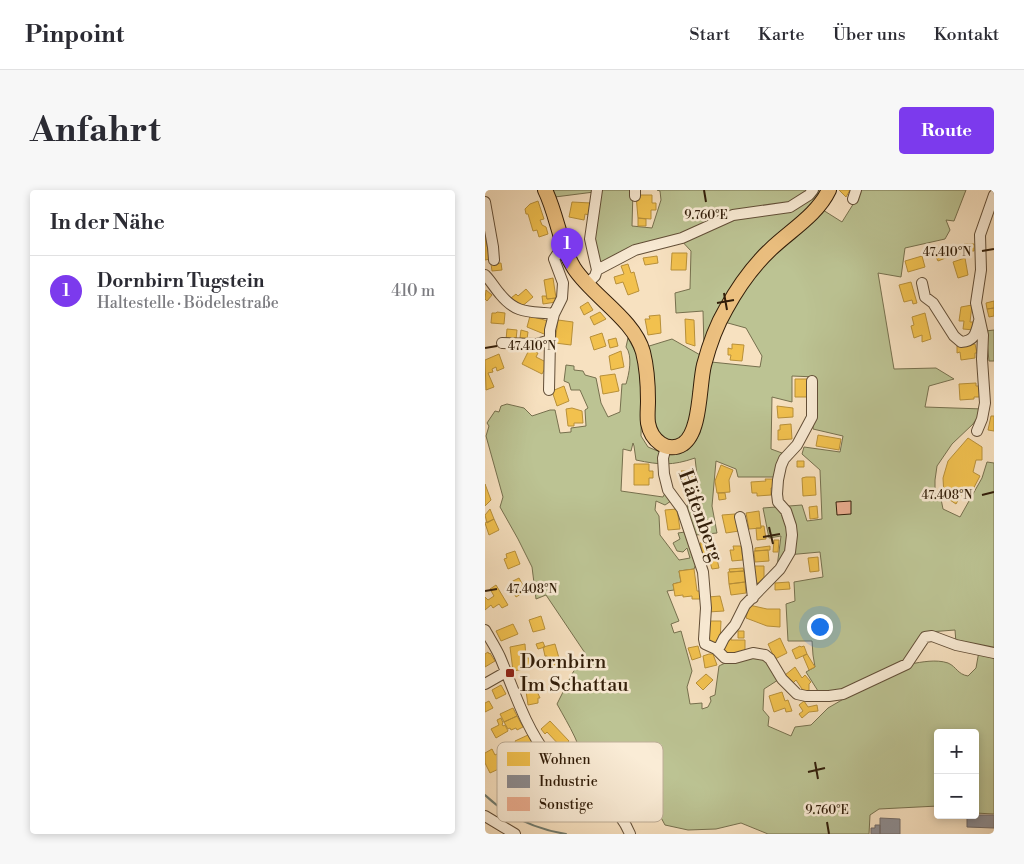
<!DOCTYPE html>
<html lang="de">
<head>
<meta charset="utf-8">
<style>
	body { margin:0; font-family:"Libre Bodoni",serif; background:#f7f7f7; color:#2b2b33 }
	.controls { position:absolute; right:15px; bottom:15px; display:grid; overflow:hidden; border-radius:5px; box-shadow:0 2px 8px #0003 }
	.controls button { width:45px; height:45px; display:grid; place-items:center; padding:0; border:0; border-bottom:1px solid #e1e1e2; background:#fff; color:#2b2b33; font:25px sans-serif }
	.you { position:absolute; left:334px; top:436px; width:18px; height:18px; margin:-12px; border:4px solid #fff; border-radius:50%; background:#1a73e8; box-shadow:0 0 0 8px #1a73e833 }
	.badge { display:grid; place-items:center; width:32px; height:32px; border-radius:50%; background:#7c3aed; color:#fff; font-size:16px; font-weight:700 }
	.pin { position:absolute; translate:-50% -41px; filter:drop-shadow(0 1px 2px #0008) }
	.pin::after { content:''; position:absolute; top:26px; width:18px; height:15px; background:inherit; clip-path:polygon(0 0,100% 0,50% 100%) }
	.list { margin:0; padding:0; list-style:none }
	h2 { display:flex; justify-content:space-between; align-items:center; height:65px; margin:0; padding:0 20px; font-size:21px }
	h2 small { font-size:16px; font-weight:400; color:#7c7c81 }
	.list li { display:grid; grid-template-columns:32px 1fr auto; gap:15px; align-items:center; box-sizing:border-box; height:70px; padding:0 20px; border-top:1px solid #e1e1e2 }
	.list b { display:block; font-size:19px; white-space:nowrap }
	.list p { margin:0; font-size:16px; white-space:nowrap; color:#7c7c81 }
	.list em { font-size:16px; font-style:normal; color:#7c7c81 }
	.map { position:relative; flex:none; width:509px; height:644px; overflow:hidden; border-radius:5px }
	header { display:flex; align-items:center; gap:30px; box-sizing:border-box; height:70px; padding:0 25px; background:#fff; border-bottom:1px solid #e1e1e2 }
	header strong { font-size:24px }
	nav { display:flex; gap:28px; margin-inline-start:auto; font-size:18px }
	.intro { display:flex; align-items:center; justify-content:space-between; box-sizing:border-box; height:120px; padding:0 30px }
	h1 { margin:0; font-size:35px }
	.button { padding:12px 22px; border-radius:5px; background:#7c3aed; color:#fff; font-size:18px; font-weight:700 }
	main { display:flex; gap:30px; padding:0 30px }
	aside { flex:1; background:#fff; border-radius:5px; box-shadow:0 2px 8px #0003 }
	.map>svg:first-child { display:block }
	.green { fill:#bcc393; stroke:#76704e; fill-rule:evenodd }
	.homes { fill:#f2c14e; stroke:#b89039 }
	.industry { fill:#8d8d92; stroke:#716b69 }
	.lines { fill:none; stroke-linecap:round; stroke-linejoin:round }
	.stream { stroke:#727d70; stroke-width:2 }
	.building { fill:#ebae90; stroke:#311d09 }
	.minor-casing { stroke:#624e37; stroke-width:12 }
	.major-casing { stroke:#311d09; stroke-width:16 }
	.minor { stroke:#faecd6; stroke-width:10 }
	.major { stroke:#ecc080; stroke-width:14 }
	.ticks { fill:none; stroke:#311d09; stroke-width:2 }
	.poi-dot { fill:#8f2418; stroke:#faecd6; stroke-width:2 }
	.labels { text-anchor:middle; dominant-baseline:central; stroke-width:5; stroke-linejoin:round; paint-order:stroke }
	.street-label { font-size:20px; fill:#311d09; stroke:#faecd6 }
	.poi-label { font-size:20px; fill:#311d09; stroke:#faecd6; text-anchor:start }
	.key { fill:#faecd6; stroke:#beae98; stroke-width:1 }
	.key-label { font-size:14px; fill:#311d09 }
	.ticks-label { font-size:12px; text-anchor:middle; fill:#311d09; stroke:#faecd6; stroke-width:5; stroke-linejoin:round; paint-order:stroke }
</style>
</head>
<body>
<header>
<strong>Pinpoint</strong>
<nav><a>Start</a><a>Karte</a><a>Über uns</a><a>Kontakt</a></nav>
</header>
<div class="intro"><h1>Anfahrt</h1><a class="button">Route</a></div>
<main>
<aside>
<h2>In der Nähe<small></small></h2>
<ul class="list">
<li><span class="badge">1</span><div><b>Dornbirn Tugstein</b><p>Haltestelle · Bödelestraße</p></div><em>410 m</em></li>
</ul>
</aside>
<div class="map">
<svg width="509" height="644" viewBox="0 0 509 644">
	<rect width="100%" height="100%" fill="#f7e1c0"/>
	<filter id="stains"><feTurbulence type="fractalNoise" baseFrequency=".004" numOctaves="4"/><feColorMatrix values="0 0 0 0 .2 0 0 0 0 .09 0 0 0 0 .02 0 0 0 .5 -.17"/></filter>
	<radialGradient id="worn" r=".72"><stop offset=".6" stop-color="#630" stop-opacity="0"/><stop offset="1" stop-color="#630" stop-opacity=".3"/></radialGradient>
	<path class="green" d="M66 0H109V2L70 7Z
		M115 0H148L147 36 167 38 176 10 175 1 172 0H340L330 15 357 32 372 8 375 0H481L469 31 461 30 465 40 460 49 420 58 416 87 393 83 409 179 451 178 469 189 444 196 440 217 498 219 488 234 467 254 452 276 450 290V306L456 309 458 319 475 327 497 288 502 272 509 273V624L490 623V543H453V616L394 619 385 625 384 644H283L256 633 231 639 203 640 180 635 173 622 157 608 148 610 142 606 128 613 108 594 110 583H100C98 557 84 536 72 514L87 484 100 463 61 405 51 409 47 377 33 349 15 317 18 307 1 246 4 236 2 233 10 221 14 222 16 216 22 214 39 218 47 226 65 220H70L75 243 86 242V238L101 236 100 220 103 218 95 200H86L84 193 79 191 81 175 89 176V180L98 181 100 185 111 188 116 213 123 227 135 222 137 194H141C144 184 148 166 141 157L143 148 151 163 157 187 156 246 163 257 175 262 189 264 201 259 210 252 215 243 220 196 226 172 275 177 277 166 261 138 232 130 219 157 218 121 191 123 190 103 205 99 206 61 193 47 113 76 109 57ZM307 186 331 187 328 239 358 246 355 262 319 257 317 264 335 280 337 329 322 331 317 315 278 318 284 348 296 346 292 377 302 365 335 362 338 387 309 392 310 411 301 414 303 451H327L328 465 330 477 321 482 333 501 362 507 343 518 326 535 310 537 306 546 283 536 284 527 278 520 279 499 293 490C289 484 286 474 281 469 273 461 243 471 234 476L230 505 225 507 226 511 223 517 217 519V513L205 514 202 497 207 481 196 441 189 443 186 434 194 431 182 401 189 400 188 394 196 392 194 381 209 379 211 374 200 342 193 343 195 349 188 353 192 361 198 362 202 358 205 368 194 370 175 345 174 326 170 320 171 311 180 315 186 311 180 303 178 307 136 301 138 259 146 261 148 253 149 256 151 270C175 275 187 276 210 268L214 303 202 305 203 322 211 345 232 343 227 316 231 271 251 279 253 287H291L297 263 286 259 287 207 307 212ZM470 440 471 453 494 461 491 478 483 486C472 484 472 477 463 473 451 469 437 472 425 474L444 442Z
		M509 140V171H504L501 141Z
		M187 149 217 166 208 202 209 203 206 236 195 250 187 252 179 250 170 240 161 157Z"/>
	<path class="homes" d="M354 0H365L361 7Z
		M151 5H167V13H171V20H166V29L153 28Z
		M53 11 59 29 55 30 57 35 61 37 63 44 54 47 52 40 48 41 43 24H41L40 19 45 14Z
		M87 12 106 13 104 25 100 24 99 30 84 27Z
		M153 28 161 29V36H153Z
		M0 47 5 69 0 70Z
		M479 54H489V61H479Z
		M459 59 463 67 453 71 449 63Z
		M187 63H202L201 80H186Z
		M172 66 173 73 160 75 158 68Z
		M437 66 440 77 423 82 420 71Z
		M480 68 483 85 473 88 468 72Z
		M16 73 17 80 7 81 6 74Z
		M143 74 146 83 149 82 154 101 143 105 138 92 131 94 129 87 139 84 136 76Z
		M68 88 71 108 62 109 59 90Z
		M426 92 432 113 428 114 427 110 419 112 414 95Z
		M41 99 48 107 35 118 26 108 31 104 33 106Z
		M1 100 7 105 2 111 0 109Z
		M57 106H61L62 109 71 108V112L58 114Z
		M509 111V118L502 119 501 113Z
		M103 112 108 120 99 125 95 117Z
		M487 115 485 132H490L489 140 478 139 479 131H474L476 117Z
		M509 118V126L504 127 502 119Z
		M12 122 20 123 19 134 6 133 7 123H11Z
		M115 122 121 129 109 135 105 127Z
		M440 123 446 149 437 152V145L429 148 426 136 429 135 427 127Z
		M175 125 176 143 163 145 160 129H165L164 126Z
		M45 126 63 131 59 144 42 137Z
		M200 129 209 130 210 156 201 153Z
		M73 130 88 132 86 155 70 153Z
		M22 139 32 140 31 150H21Z
		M36 140 43 142 42 149 35 148Z
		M117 143 121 156 109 160 105 147Z
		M131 148 133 156 125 158 123 150Z
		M247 154 259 155 257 171 245 170 246 165H243V158L247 159Z
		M490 154 492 163H490V168L476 170 475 162 472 163V156Z
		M45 158 53 163 51 167 63 173 57 184 37 174Z
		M136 161 139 177 126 180 124 166Z
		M14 164 19 178 12 181 11 177 7 179 8 182 3 183 9 197 1 200 0 170Z
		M130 184 134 201 118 204 115 186Z
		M310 189H323V207H310Z
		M491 193V196H494L495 207H489V209L475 210 474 194Z
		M79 196 84 211 72 216 67 201Z
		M292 216 308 218V227L293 228Z
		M87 218 97 221 98 233H89V236H83L81 219Z
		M506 226H509V241L503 240Z
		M306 234 307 249 293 250V240H295V235Z
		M333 245 356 249 354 260 331 256Z
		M483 248 497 257V270H491L488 282 495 286 485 305 479 300 471 314 459 306 458 288 463 271Z
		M312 271H319V277H312Z
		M149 274H164V281H168V288H164V295H149Z
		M236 275 248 280 244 290 245 302 232 303 230 291Z
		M196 281H208V293H196Z
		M321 287H330L331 305 318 306 317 288Z
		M280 289H288L289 298H286V305L272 306V303H267L266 292 281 291Z
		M0 294 6 310 0 316Z
		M233 303H240L241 309 234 310Z
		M332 316 333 328 325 329 324 317Z
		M5 319 9 329 2 333 0 325Z
		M192 319 195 339 183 340 180 320Z
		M274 321 276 338 264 339 261 323Z
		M250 324 254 341 241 343 237 325Z
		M9 329 14 340 4 345 0 333Z
		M276 336H279L281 349 272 350 271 338H276Z
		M289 350H294L293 362H288Z
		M228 351 234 378 227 379 225 372 220 373 215 353Z
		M248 356H256L258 370 247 371 245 360H249Z
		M285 356V360L270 361V358Z
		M283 360 284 371 270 372 269 361Z
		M30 361 35 374 23 379 19 369 22 368 21 364Z
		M333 367 334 381 325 382 323 368Z
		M269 376H279V393H269Z
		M258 378 259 381 245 382 244 379Z
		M209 379 212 401H216L217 409H207V406L198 407V405L190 406 188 394 196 392 194 381Z
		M259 381 260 392 244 394 243 382Z
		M34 388 41 401 31 407 24 393Z
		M260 392 261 403 246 405 244 394Z
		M304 392 305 399 290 400V393Z
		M11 395 23 415 17 418 14 414 8 418 6 415 0 420V407L3 410 9 406 5 399Z
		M235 406 239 421 223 422V407Z
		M264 415 282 419H295V437L282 436 261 428Z
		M56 426 60 439 48 442 44 430Z
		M222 431H236L235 453H222Z
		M28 434 33 444 16 451 11 441Z
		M253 441H259V448H253Z
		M240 448H246V450H260V465H238Z
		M295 448 302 463 290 469 283 454Z
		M58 452 60 457 53 459 51 454Z
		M40 454 41 468H44L45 478 28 481 25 457Z
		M70 454 74 468 63 469 62 466H60L58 457Z
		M213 456 216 467 207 470 203 458Z
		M315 456 316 457 319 456 322 464 311 469 307 460Z
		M3 462 4 464 5 463 10 471 0 477V464Z
		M224 464H228L232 475 220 478 218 466Z
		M322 464 330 477 324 480 318 466Z
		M70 468V478H59V469Z
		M310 477 317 488 320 485 326 492 324 494V502H317V499L311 490 307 494 300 485Z
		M221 484 228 490 218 500 211 493Z
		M16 495 21 504 11 509 7 500Z
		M51 499 55 508H53V513L43 515 41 501Z
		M297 502 300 511 303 510 307 521 301 522 300 518 289 522 284 506Z
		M4 511 8 518 0 522V513Z
		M319 511 323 517 332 515 333 521 324 522 317 528 314 524 318 521 314 515Z
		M28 518 32 526 19 532 15 524Z
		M32 526 38 537 32 540 31 538 26 540 25 538 23 539 19 532Z
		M16 528 18 533 17 534 18 536 20 535 23 541 11 548 6 539 14 535 12 530Z
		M65 531 84 551 77 558 62 542 60 544 56 539Z
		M43 545 52 563 37 569 31 557 33 556 30 551Z
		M7 559 10 565 12 564 18 577 5 583 0 573V563Z"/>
	<path class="industry" d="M482 625H509V638L482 637Z
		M395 628 415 629V644H395Z
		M390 635H395V644H386V638H390Z"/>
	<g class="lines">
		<path class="stream" d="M0 605C23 627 50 639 81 644"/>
	</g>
	<path class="building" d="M366 311V324L352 325 351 312Z"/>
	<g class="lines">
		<defs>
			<path id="minor" d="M150 6V0
				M368 9 371 0
				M0 12 8 57 9 70
				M112 80 150 60 197 48 248 25 305 17 324 5 328 0
				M0 85C6 91 9 97 15 104 32 125 45 121 69 124
				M437 93 440 107 448 113 469 146 476 152C490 151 491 143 494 131
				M102 94 110 86 112 80 105 49 112 0
				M17 153 52 154 65 150V140L69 124 77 108 78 93 69 69 73 63 81 60
				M64 200 65 150
				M492 241 497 229 500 213 497 169 498 145 491 113 496 80 495 45 509 5
				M181 257 178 268 179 284 183 300 197 319 218 382 221 418 219 449 220 454 231 459 240 468H250L268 463 280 465 285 469 297 489 312 504 321 506H344L358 504 422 474 440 447 447 446 471 455 509 463
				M255 327 262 357 268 408
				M0 440C5 449 11 458 15 467 29 500 40 537 63 566 70 574 79 580 87 586 110 602 134 617 145 644
				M231 459 235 456 239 448 250 435 260 415 295 379 305 362 307 345 306 336 301 321 293 312 292 304 293 290 296 276 299 269 312 255 327 227V191
				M0 494 21 482
				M0 626 30 644"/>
			<path id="major" d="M60 0C72 24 75 56 89 78 107 106 149 129 158 162 162 178 163 194 163 211 163 218 162 226 163 233 166 250 182 264 198 254 216 242 214 195 219 175 224 156 231 136 241 119 253 97 268 76 286 59 306 40 332 25 344 0"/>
		</defs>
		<use href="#minor" class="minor-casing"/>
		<use href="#major" class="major-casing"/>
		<use href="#minor" class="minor"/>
		<use href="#major" class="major"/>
	</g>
	<path class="ticks" d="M219 0 221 12M497 61 509 59M239 103 242 120M232 113 249 110M0 158 12 156M497 305 509 302M284 337 288 354M278 347 295 344M0 401 12 399M330 572 333 589M323 582 340 578M342 632 344 644"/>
	<rect class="poi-dot" x="20" y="478" width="10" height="10" rx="2.5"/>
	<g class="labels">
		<g class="street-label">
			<text transform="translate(215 326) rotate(70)">Häfenberg</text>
		</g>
		<g class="poi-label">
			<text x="35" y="472">Dornbirn<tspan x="35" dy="23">Im Schattau</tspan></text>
		</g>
	</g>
	<rect x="12" y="552" width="166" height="80" rx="8" class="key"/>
	<rect x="22" y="562" width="23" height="14" fill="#f2c14e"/>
	<rect x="22" y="585" width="23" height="13" fill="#8d8d92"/>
	<rect x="22" y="607" width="23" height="14" fill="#ebae90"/>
	<g class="key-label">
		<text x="54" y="574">Wohnen</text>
		<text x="54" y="596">Industrie</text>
		<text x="54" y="619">Sonstige</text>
	</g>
	<g class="ticks-label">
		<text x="221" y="29">9.760°E</text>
		<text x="462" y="66">47.410°N</text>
		<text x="47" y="160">47.410°N</text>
		<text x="462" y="309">47.408°N</text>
		<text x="47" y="403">47.408°N</text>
		<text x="342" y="624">9.760°E</text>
	</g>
	<rect width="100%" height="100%" filter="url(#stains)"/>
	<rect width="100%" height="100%" fill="url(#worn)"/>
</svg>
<div class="controls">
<button>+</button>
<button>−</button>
</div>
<div class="you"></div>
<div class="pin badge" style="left:82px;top:79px">1</div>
</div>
</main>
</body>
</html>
